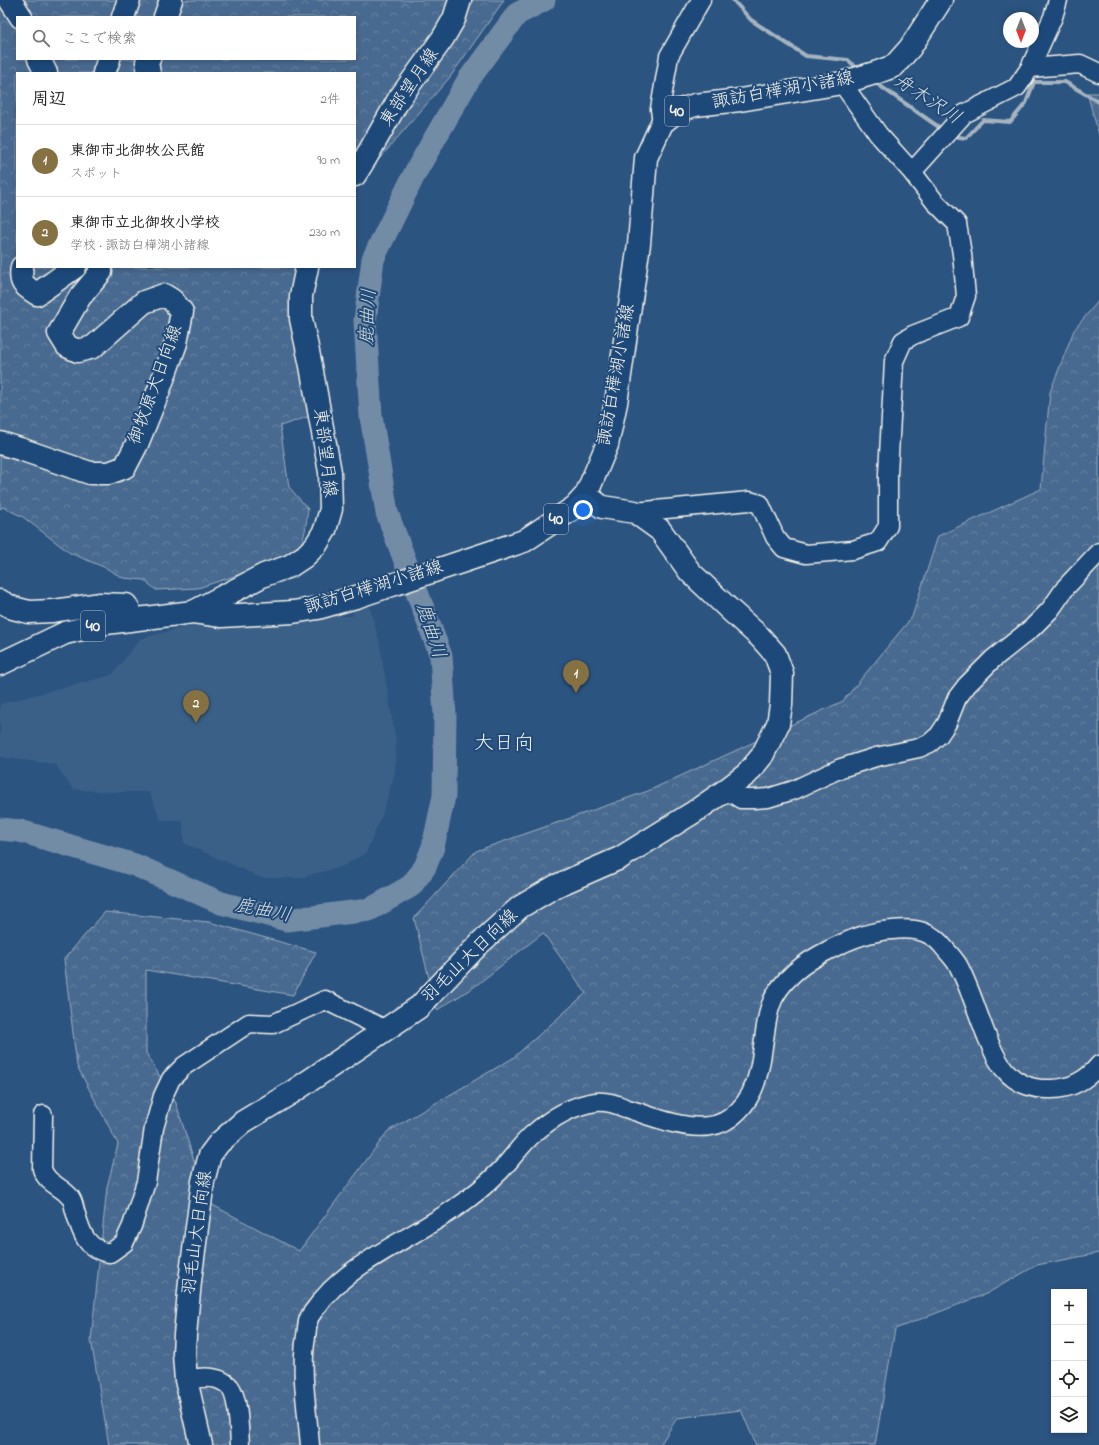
<!DOCTYPE html>
<html lang="ja">
<head>
<meta charset="utf-8">
<style>
	body { margin:0; font-family:"Indie Flower","Klee One",sans-serif; background:#f2f2f2; color:#222 }
	.controls { position:absolute; right:12px; bottom:12px; display:grid; overflow:hidden; border-radius:0px; box-shadow:0 2px 6px #0003 }
	.controls button { width:36px; height:36px; display:grid; place-items:center; padding:0; border:0; border-bottom:1px solid #e0e0e0; background:#fff; color:#222; font:20px sans-serif }
	.compass { position:absolute; left:1003px; top:12px; width:36px; height:36px; border-radius:50%; background:#fff; box-shadow:0 2px 6px #0003; rotate:180deg }
	.you { position:absolute; left:583px; top:510px; width:14px; height:14px; margin:-10px; border:3px solid #fff; border-radius:50%; background:#1a73e8; box-shadow:0 0 0 6px #1a73e833 }
	.badge { display:grid; place-items:center; width:26px; height:26px; border-radius:50%; background:#857141; color:#fff; font-size:13px; font-weight:700 }
	.pin { position:absolute; translate:-50% -33px; filter:drop-shadow(0 1px 2px #0008) }
	.pin::after { content:''; position:absolute; top:21px; width:14px; height:12px; background:inherit; clip-path:polygon(0 0,100% 0,50% 100%) }
	.list { margin:0; padding:0; list-style:none }
	h2 { display:flex; justify-content:space-between; align-items:center; height:52px; margin:0; padding:0 16px; font-size:17px }
	h2 small { font-size:13px; font-weight:400; color:#767676 }
	.list li { display:grid; grid-template-columns:26px 1fr auto; gap:12px; align-items:center; box-sizing:border-box; height:72px; padding:0 16px; border-top:1px solid #e0e0e0 }
	.list b { display:block; font-size:15px; white-space:nowrap }
	.list p { margin:0; font-size:13px; white-space:nowrap; color:#767676 }
	.list em { font-size:13px; font-style:normal; color:#767676 }
	.icon { flex:none; width:22px; height:22px; fill:none; stroke:currentColor; stroke-width:2; stroke-linecap:round; stroke-linejoin:round }
	.map { position:relative; flex:none; width:1099px; height:1445px; overflow:hidden }
	.search { position:absolute; background:#fff; box-shadow:0 2px 6px #0003; left:16px; top:16px; width:340px; height:44px; display:flex; align-items:center; gap:10px; box-sizing:border-box; padding:0 14px; border-radius:0px; color:#767676; font-size:15px }
	.panel { position:absolute; background:#fff; box-shadow:0 2px 6px #0003; left:16px; top:72px; width:340px; height:196px; border-radius:0px }
	.map>svg:first-child { display:block }
	.built { fill:#3b6088 }
	.forest { fill:url(#forest-crowns); stroke:#9eaebc; fill-rule:evenodd }
	.lines { fill:none; stroke-linecap:round; stroke-linejoin:round }
	.stream { stroke:#a7b4c0; stroke-width:4 }
	.river { stroke:#738ca6; stroke-width:23 }
	.minor-casing { stroke:#f4f1e8; stroke-width:21 }
	.major-casing { stroke:#f4f1e8; stroke-width:25 }
	.minor { stroke:#1f4a7a; stroke-width:18 }
	.major { stroke:#1f4a7a; stroke-width:22 }
	.labels { text-anchor:middle; dominant-baseline:central; stroke-width:4; stroke-linejoin:round; paint-order:stroke }
	.shield { fill:#1f4a7a; stroke:#b4bfc7; stroke-width:1 }
	.shield-label { font-size:17px; font-weight:bold; fill:#f4f1e8 }
	.street-label { font-size:18px; fill:#f4f1e8; stroke:#1f4a7a }
	.water-label { font-size:19px; font-style:italic; fill:#dadddb; stroke:#1f4a7a }
	.quarter-label { font-size:20px; fill:#f4f1e8; stroke:#1f4a7a }
</style>
</head>
<body>
<div class="map">
<svg width="1099" height="1445" viewBox="0 0 1099 1445">
	<defs>
		<pattern id="forest-crowns" width="20" height="18" patternUnits="userSpaceOnUse"><rect width="20" height="18" fill="#496b90"/><path d="M2 6a3 3 0 1 1 6 0M12 15a3 3 0 1 1 6 0" fill="none" stroke="#6481a0"/></pattern>
	</defs>
	<rect width="100%" height="100%" fill="#2c5481"/>
	<filter id="ink" filterUnits="userSpaceOnUse"><feTurbulence type="fractalNoise" baseFrequency=".025" numOctaves="2"/><feDisplacementMap in="SourceGraphic" scale="8" xChannelSelector="R" yChannelSelector="G"/><feConvolveMatrix kernelMatrix="1 2 1 2 8 2 1 2 1" color-interpolation-filters="sRGB"/></filter>
	<g filter="url(#ink)">
		<path class="built" d="M358 603 370 608 379 640 396 742 395 772 382 815 366 853 341 867 298 878H262L184 843 183 821 161 820 149 792H108L73 789 55 764 5 758 0 756V704L112 675 140 639 198 623 320 616H353V605Z"/>
		<path class="forest" d="M0 0H504L450 77 355 187V73H17V267H299L311 416 280 426 289 487 308 509C306 522 306 539 297 550 294 553 290 556 286 559L198 588 156 590 144 580 123 578 106 568 70 553 23 517 3 507 0 509ZM17 17H355V59H17Z
			M1087 93H1099V135Z
			M1099 300V1253L1037 1265 986 1294 895 1329 875 1445H756L741 1410 677 1418 660 1445H109L91 1340 107 1187 118 1144 77 1066 64 959 105 912 209 922 316 952 293 995 146 970V1053L176 1103 207 1202 299 1251 388 1131 513 1058 586 993 543 933 474 987 437 1010 414 918 476 851 648 791 843 701 912 617 938 536 1041 489 1050 392 1074 330Z"/>
		<g class="lines">
			<path class="stream" d="M733 0 751 20 806 56 848 60 860 71
				M873 81 943 130
				M952 136 966 138 983 120 1010 122 1026 103 1034 82H1065L1099 102"/>
			<path class="river" d="M0 829 20 831 135 865 221 903 287 920 369 910 411 886 425 867 433 847 444 796 445 715 441 656 387 513 371 416 365 321 373 259 416 171 469 79 517 14 544 0"/>
			<defs>
				<path id="minor" d="M1030 68 1080 64 1099 73
					M662 123 660 109 669 56 701 0
					M912 172 964 114 1017 87 1030 68 1053 17 1058 0
					M635 512 749 501 760 504 775 537 784 548 806 554 853 550 878 542 888 526V474L894 361 903 341 913 335 959 317 966 296 962 254 957 224 935 202 912 172 878 134 842 83
					M726 790 741 799H754L768 798 794 790 841 768 876 757 919 748 930 743 939 735 947 723 957 698 967 685 993 659 1032 628 1050 610 1066 587 1099 552
					M43 1115 42 1169C47 1184 61 1186 70 1197 73 1200 74 1207 75 1211 81 1232 86 1250 110 1253L124 1243 132 1226 146 1182 154 1128 163 1096 171 1079 184 1066 249 1023 273 1024 325 1000 386 1030
					M186 1380C196 1378 207 1376 217 1379 221 1380 228 1384 230 1387 239 1399 239 1430 240 1445
					M310 1445C307 1409 300 1372 306 1336 307 1331 307 1323 309 1318 309 1317 315 1309 316 1308 346 1263 414 1238 458 1206 473 1196 487 1184 500 1171 511 1160 520 1146 532 1135 550 1119 572 1105 596 1102 606 1101 616 1104 625 1108 655 1117 702 1139 730 1118 767 1091 759 1046 770 1007 778 981 806 961 829 950 848 940 871 931 892 930 902 929 914 929 923 932 933 935 940 942 946 950 951 956 957 962 960 969 971 991 978 1015 987 1037 992 1048 996 1060 1004 1069 1016 1084 1034 1090 1052 1089 1071 1089 1088 1079 1099 1065"/>
				<path id="major" d="M10 0 21 17
					M123 17 129 0
					M165 17 171 0
					M39 59 46 73
					M149 59 147 62 149 73
					M104 73 109 59
					M355 175 365 159 399 99 443 38 454 19 460 0
					M22 267C19 283 24 286 37 294L75 267
					M0 443 20 449 90 473H109L125 467 137 444 159 390 176 343 182 312 172 300 164 295 144 302 93 347 78 351 67 346 59 333 80 297 101 272 100 267
					M0 601 13 608 29 612 53 611 99 604 126 605 134 619
					M193 612 264 575 290 566 305 556 316 545 325 530 331 509 330 472 311 366 301 319V296L307 267
					M0 664 65 633 106 623 193 612 222 616 293 612 318 608 356 597 524 541 575 507 586 495 607 445 616 403 639 244 646 158 662 123 677 111 695 105 740 100 842 83 878 72 894 66 910 48 941 0
					M201 1445 186 1380 184 1354 185 1335 190 1281 203 1181 210 1155 219 1143 243 1122 291 1093 419 1007 480 943 520 907 556 886 620 858 694 812 726 790 747 774 762 756 778 724 781 705 782 673 775 654 760 637 729 609 690 572 660 530 635 512 602 507 586 495"/>
			</defs>
			<use href="#minor" class="minor-casing"/>
			<use href="#major" class="major-casing"/>
			<use href="#minor" class="minor"/>
			<use href="#major" class="major"/>
		</g>
	</g>
	<g class="labels">
		<g class="shield">
			<rect x="665" y="96" width="24" height="30" rx="3"/>
			<rect x="544" y="504" width="24" height="30" rx="3"/>
			<rect x="81" y="611" width="24" height="30" rx="3"/>
		</g>
		<g class="shield-label">
			<text x="677" y="111">40</text>
			<text x="556" y="519">40</text>
			<text x="93" y="626">40</text>
		</g>
		<g class="street-label">
			<text transform="translate(410 88) rotate(-56)">東部望月線</text>
			<text transform="translate(783 91) rotate(-10)">諏訪白樺湖小諸線</text>
			<text transform="translate(617 375) rotate(-80)">諏訪白樺湖小諸線</text>
			<text transform="translate(156 385) rotate(-70)">御牧原大日向線</text>
			<text transform="translate(324 453) rotate(83)">東部望月線</text>
			<text transform="translate(374 588) rotate(-17)">諏訪白樺湖小諸線</text>
			<text transform="translate(470 957) rotate(-44)">羽毛山大日向線</text>
			<text transform="translate(198 1233) rotate(-82)">羽毛山大日向線</text>
		</g>
		<g class="water-label">
			<text transform="translate(927 100) rotate(33)">舟木沢川</text>
			<text transform="translate(369 317) rotate(-87)">鹿曲川</text>
			<text transform="translate(430 631) rotate(72)">鹿曲川</text>
			<text transform="translate(263 911) rotate(11)">鹿曲川</text>
		</g>
		<g class="quarter-label">
			<text x="504" y="744">大日向</text>
		</g>
	</g>
</svg>
<div class="controls">
<button>+</button>
<button>−</button>
<button><svg class="icon" aria-label="locate" viewBox="0 0 24 24"><circle cx="12" cy="12" r="6"/><path d="M12 2v4M12 18v4M2 12h4M18 12h4"/></svg></button>
<button><svg class="icon" aria-label="layers" viewBox="0 0 24 24"><path d="M12 4l9 5-9 5-9-5zM3 14l9 5 9-5"/></svg></button>
</div>
<svg class="compass" viewBox="-18 -18 36 36"><path d="M0-13l5 13h-10z" fill="#e53935"/><path d="M0 13l5-13h-10z" fill="#767676"/></svg>
<div class="you"></div>
<div class="pin badge" style="left:576px;top:693px">1</div>
<div class="pin badge" style="left:196px;top:723px">2</div>
<div class="search"><svg class="icon" aria-label="search" viewBox="0 0 24 24"><circle cx="10" cy="10" r="6"/><path d="M15 15l6 6"/></svg>ここで検索</div>
<section class="panel">
<h2>周辺<small>2件</small></h2>
<ul class="list">
<li><span class="badge">1</span><div><b>東御市北御牧公民館</b><p>スポット</p></div><em>90 m</em></li>
<li><span class="badge">2</span><div><b>東御市立北御牧小学校</b><p>学校 · 諏訪白樺湖小諸線</p></div><em>230 m</em></li>
</ul>
</section>
</div>
</body>
</html>
